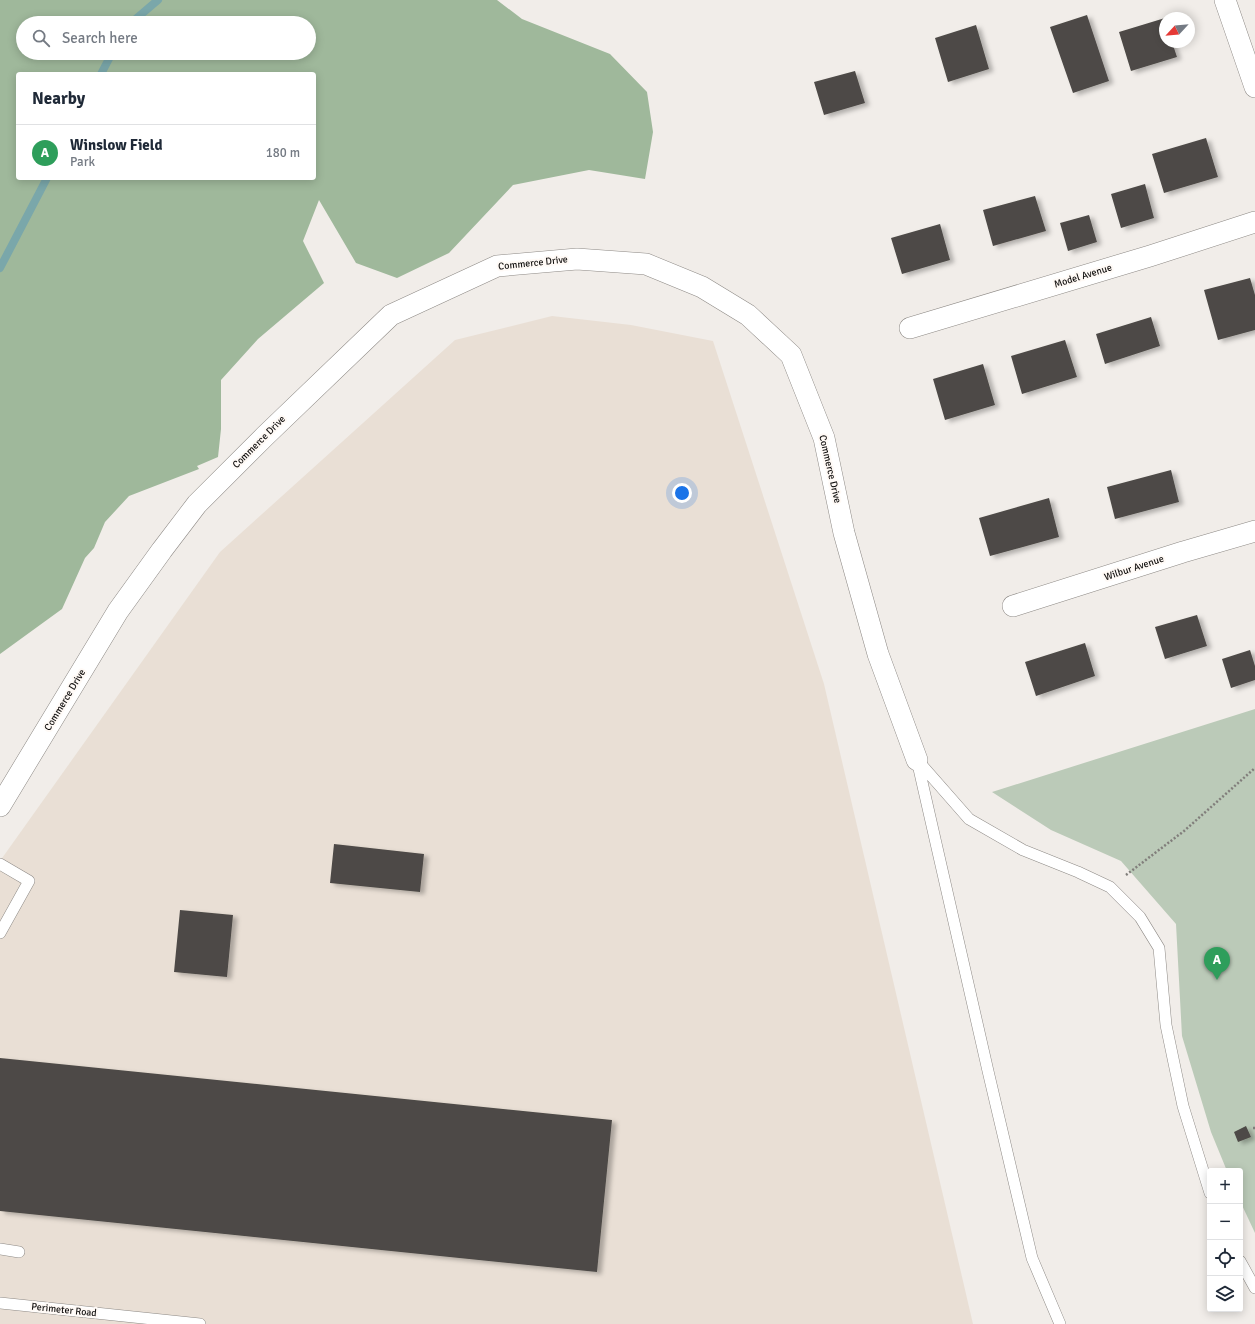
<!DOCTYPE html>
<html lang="en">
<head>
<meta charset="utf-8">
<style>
	body { margin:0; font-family:Signika,sans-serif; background:#f6f6f7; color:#1f2937 }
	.controls { position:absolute; right:12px; bottom:12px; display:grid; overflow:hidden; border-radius:4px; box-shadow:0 2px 10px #0003 }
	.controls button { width:36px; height:36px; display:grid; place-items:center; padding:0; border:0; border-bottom:1px solid #e0e1e3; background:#fff; color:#1f2937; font:20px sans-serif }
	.compass { position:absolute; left:1159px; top:12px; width:36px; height:36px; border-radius:50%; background:#fff; box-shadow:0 2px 10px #0003; rotate:244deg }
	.you { position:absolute; left:682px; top:493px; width:14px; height:14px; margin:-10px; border:3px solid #fff; border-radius:50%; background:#1a73e8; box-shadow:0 0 0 6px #1a73e833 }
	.badge { display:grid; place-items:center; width:26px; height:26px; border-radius:50%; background:#c33915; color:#fff; font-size:13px; font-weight:700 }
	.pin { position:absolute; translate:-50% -33px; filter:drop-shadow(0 1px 2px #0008) }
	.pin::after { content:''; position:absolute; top:21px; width:14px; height:12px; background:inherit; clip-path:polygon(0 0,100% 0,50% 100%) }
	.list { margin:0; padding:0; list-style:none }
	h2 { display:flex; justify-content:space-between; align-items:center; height:52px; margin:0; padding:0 16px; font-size:17px }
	h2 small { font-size:13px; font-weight:400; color:#747a83 }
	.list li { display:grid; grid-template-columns:26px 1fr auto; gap:12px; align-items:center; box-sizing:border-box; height:56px; padding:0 16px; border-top:1px solid #e0e1e3 }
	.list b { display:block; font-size:15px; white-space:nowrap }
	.list p { margin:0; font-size:13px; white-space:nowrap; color:#747a83 }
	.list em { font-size:13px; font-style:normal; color:#747a83 }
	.icon { flex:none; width:22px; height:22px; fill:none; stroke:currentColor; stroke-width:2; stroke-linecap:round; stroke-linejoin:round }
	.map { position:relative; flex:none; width:1255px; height:1324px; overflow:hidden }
	.search { position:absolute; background:#fff; box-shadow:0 2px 10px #0003; left:16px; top:16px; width:300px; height:44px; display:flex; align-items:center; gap:10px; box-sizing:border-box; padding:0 14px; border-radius:22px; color:#747a83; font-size:15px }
	.panel { position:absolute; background:#fff; box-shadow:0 2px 10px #0003; left:16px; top:72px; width:300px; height:108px; border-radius:4px }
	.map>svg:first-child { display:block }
	.built { fill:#e9dfd5 }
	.green { fill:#bbcab8 }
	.forest { fill:#9fb89b; fill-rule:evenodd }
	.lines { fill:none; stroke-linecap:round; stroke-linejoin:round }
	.stream { stroke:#7aa7aa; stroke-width:8 }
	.building { fill:#4d4a46; filter:url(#shadow) }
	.lane-casing { stroke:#8d8985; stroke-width:12 }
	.street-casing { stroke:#8d8985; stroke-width:22 }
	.path { stroke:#817e7b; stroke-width:2.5; stroke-dasharray:2 2; stroke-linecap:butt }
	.lane { stroke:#fff; stroke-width:11 }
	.street { stroke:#fff; stroke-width:21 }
	.labels { text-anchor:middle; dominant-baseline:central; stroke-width:4; stroke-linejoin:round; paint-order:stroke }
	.street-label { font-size:10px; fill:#110f0e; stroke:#fffaf6 }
</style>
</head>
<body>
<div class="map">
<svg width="1255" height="1324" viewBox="0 0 1255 1324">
	<defs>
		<filter id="shadow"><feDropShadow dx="4.5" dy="2.5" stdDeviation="2" flood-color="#0004"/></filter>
	</defs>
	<rect width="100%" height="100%" fill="#f1ede9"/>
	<path class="built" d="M552 316 631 325 713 341 824 684 973 1324H0V861L220 552 455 340Z"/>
	<path class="green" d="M1255 709V1233L1240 1201V1171H1227L1211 1132 1182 1036 1176 924 1121 861 1051 830 992 792Z"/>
	<path class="forest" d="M0 0H497L522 19 610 54 647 92 653 132 645 179 589 170 513 185 449 253 397 278 356 263 319 200 303 241 324 283 258 339 221 380V429L218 457 197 466 199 469 129 496 105 522 94 548 85 558 62 609 0 654ZM23 23H309V53H23ZM18 74H314V178H18Z"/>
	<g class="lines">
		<path class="stream" d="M131 23 158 0
			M101 74 112 53
			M0 268 47 178"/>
	</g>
	<path class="building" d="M1087 15 1109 81 1073 93 1050 27Z
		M1165 18V42H1172L1177 57 1131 71 1119 32Z
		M976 25 989 69 948 82 935 38Z
		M855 71 865 103 824 115 814 82Z
		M1206 138 1218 177 1164 193 1152 154Z
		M1145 184 1154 218 1121 228 1111 194Z
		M1035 196 1046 231 993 246 983 210Z
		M1089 215 1097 242 1068 251 1060 223Z
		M940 224 950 260 902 274 891 238Z
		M1250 278 1255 295V330L1218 340 1204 290Z
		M1151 317 1160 346 1105 364 1096 334Z
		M1065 340 1077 377 1022 394 1011 356Z
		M983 364 995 405 945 420 933 379Z
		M1171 470 1179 502 1115 519 1107 487Z
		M1049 498 1059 537 990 556 979 518Z
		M1197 615 1207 646 1165 659 1155 627Z
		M1085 643 1095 676 1036 696 1025 662Z
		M1250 650 1255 666V680L1231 688 1222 659Z
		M334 844 424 854 420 892 330 883Z
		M180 910 233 915 227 977 174 972Z
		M0 1058 612 1120 597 1272 0 1211Z
		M1246 1126 1251 1137 1238 1142 1234 1132Z"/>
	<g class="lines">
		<defs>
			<path id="lane" d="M917 760 988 1071 1032 1258 1060 1324
				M919 762 969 819 1023 850 1078 872 1110 887 1140 917 1159 948 1166 1025 1183 1106 1210 1193
				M0 864 29 881 0 933
				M0 1249 19 1252
				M1240 1261 1255 1288
				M0 1303 200 1324"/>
			<path id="street" d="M1225 0 1255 87
				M910 328 1150 256 1255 222
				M1013 606 1183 552 1255 531
				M0 806 118 611 162 550 197 504 265 436 391 315 497 266 577 259 646 264 702 287 748 315 791 355 824 438 844 533 878 654 917 760"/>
		</defs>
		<use href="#lane" class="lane-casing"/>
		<use href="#street" class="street-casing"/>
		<path class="path" d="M1126 875 1184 831 1255 768
			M1253 1128H1255"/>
		<use href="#lane" class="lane"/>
		<use href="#street" class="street"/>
	</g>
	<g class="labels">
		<g class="street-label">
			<text transform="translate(533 263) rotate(-6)">Commerce Drive</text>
			<text transform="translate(1083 276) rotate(-17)">Model Avenue</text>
			<text transform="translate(259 442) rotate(-45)">Commerce Drive</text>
			<text transform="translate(830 469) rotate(77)">Commerce Drive</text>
			<text transform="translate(1134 568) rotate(-18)">Wilbur Avenue</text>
			<text transform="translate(65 700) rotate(-59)">Commerce Drive</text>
			<text transform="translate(64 1310) rotate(6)">Perimeter Road</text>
		</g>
	</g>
</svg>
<div class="controls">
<button>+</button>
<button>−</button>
<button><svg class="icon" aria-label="locate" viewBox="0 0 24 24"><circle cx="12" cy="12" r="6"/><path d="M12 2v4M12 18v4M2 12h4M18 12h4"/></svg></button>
<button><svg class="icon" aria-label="layers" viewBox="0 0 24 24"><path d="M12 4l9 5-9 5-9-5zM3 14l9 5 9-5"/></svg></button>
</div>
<svg class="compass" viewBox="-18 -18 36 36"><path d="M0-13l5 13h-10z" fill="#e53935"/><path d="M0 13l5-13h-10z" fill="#747a83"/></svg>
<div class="you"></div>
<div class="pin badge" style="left:1217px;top:980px;background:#2e9e5b">A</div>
<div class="search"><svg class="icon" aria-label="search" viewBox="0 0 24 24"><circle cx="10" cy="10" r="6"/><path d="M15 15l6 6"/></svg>Search here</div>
<section class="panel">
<h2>Nearby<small></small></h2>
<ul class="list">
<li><span class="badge" style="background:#2e9e5b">A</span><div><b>Winslow Field</b><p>Park</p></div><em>180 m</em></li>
</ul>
</section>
</div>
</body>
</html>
